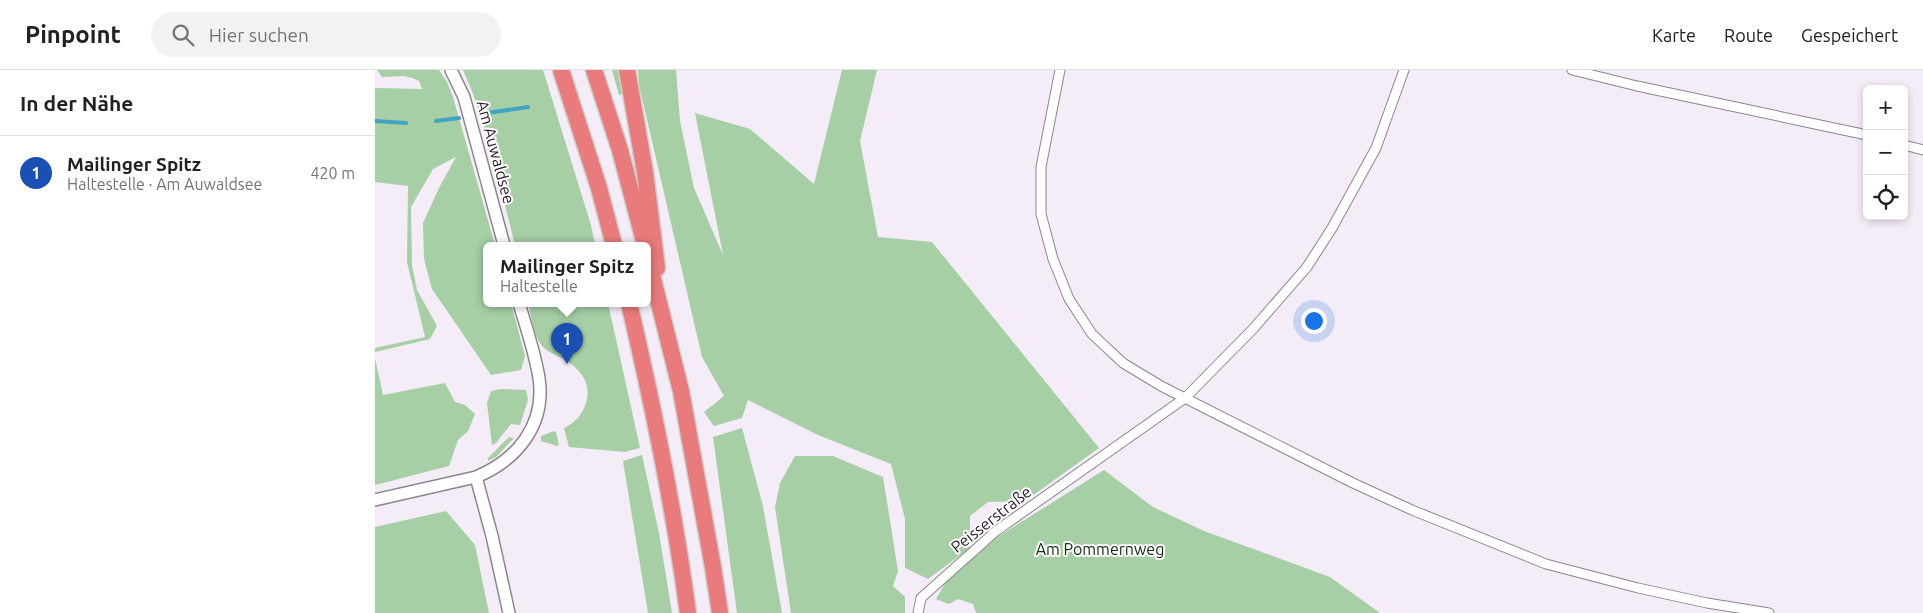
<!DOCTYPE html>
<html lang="de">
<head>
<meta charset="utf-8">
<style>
	body { margin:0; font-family:Ubuntu,sans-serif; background:#f2f2f2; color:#202124 }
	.controls { position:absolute; right:15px; top:15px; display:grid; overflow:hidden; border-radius:8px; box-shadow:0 2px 8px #0003 }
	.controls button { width:45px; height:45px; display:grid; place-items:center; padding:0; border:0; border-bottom:1px solid #e0e0e0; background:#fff; color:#202124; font:25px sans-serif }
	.you { position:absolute; left:938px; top:250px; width:18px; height:18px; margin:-12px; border:4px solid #fff; border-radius:50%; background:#1a73e8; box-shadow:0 0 0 8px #1a73e833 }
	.badge { display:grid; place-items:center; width:32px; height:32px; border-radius:50%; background:#7c3aed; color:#fff; font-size:16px; font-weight:700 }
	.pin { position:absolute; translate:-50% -41px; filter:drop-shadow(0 1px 2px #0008) }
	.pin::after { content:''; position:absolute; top:26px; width:18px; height:15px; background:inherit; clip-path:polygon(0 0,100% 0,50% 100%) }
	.popup { position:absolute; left:108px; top:172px; width:168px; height:65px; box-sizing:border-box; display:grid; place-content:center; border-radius:8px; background:#fff; filter:drop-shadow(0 1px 4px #0005); font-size:16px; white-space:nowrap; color:#757577 }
	.popup b { font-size:19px; color:#202124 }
	.popup::after { content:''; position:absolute; left:50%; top:100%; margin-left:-10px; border:10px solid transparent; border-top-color:#fff }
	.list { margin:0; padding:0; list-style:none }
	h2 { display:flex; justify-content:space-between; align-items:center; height:65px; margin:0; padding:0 20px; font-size:21px }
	h2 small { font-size:16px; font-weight:400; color:#757577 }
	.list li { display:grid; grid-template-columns:32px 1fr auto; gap:15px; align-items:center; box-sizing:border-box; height:75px; padding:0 20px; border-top:1px solid #e0e0e0 }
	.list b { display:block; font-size:19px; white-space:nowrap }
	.list p { margin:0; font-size:16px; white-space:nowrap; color:#757577 }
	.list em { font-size:16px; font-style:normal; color:#757577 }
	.icon { flex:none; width:28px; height:28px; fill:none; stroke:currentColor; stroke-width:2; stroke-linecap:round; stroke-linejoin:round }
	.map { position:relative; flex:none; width:1548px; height:543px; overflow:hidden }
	header { display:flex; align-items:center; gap:30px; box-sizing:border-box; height:70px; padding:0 25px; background:#fff; border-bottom:1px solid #e0e0e0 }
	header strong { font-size:24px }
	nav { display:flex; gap:28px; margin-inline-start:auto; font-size:18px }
	.search { width:350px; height:45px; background:#f2f2f2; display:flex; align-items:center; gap:12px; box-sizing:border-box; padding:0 18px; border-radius:28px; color:#757577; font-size:19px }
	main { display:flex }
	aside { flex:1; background:#fff }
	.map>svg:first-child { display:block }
	.green { fill:#a6cfa5 }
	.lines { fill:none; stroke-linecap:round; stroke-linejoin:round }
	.stream { stroke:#41a5c2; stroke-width:4 }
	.minor-casing { stroke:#8d858e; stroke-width:11 }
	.tertiary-casing { stroke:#8d858e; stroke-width:14 }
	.motorway-casing { stroke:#cecece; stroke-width:19 }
	.minor { stroke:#fff; stroke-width:9 }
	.tertiary { stroke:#fff; stroke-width:11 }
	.motorway { stroke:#ea7b7c; stroke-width:16 }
	.labels { text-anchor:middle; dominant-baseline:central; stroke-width:4; stroke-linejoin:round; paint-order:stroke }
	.street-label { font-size:16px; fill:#221f22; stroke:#fffbff }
	.park-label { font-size:16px; fill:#0a330d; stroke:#fffbff }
</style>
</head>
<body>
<header>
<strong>Pinpoint</strong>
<div class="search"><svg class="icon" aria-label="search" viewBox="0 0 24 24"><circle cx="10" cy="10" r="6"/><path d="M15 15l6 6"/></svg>Hier suchen</div>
<nav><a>Karte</a><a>Route</a><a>Gespeichert</a></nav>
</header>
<main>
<aside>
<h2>In der Nähe<small></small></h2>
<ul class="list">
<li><span class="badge" style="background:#1a4fb4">1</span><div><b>Mailinger Spitz</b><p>Haltestelle · Am Auwaldsee</p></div><em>420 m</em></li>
</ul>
</aside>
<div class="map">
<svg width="1548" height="543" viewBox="0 0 1548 543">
	<rect width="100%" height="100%" fill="#f4ecf6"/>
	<path class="green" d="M2 0H64L72 12 78 27 120 175H112V233H136L150 286 146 300 116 305 57 219 49 189 48 153 64 118 81 87 58 99 36 137 37 196 42 220 62 256 55 269 0 282V278L50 267 32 192 33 116 0 112V18L47 19 44 11 37 8 29 6 7 7Z
		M88 0H168L216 155 220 175H140C125 117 113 55 88 0Z
		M237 0H248V24L244 25Z
		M263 0H301L305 51 319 118 348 185 320 43 375 59 439 114 467 0H502L485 71 503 167 557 172 724 378 650 431 613 432 595 446V478L553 509 530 498V449L516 394 443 365 373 330 367 348 339 356 329 342 349 326 327 287 264 15Z
		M153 233H233L265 378 250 382 194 377 189 358C201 352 207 345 211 333 217 313 205 298 188 289 181 285 173 282 168 277 158 266 157 247 153 233Z
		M0 288 8 325 70 313 80 332 90 335 100 344 93 361 83 370 74 396 0 415Z
		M127 319 151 320 153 330 145 355 136 354 121 373 117 375 112 333 116 321Z
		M367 358 388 436 407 543H362L338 367Z
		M179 361 181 362 184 375 182 376 166 371V366Z
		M134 367 139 368 121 387 113 391V388Z
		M267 385 284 463 297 543H273L248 391Z
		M420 386H458L508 407 523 501 518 516 530 527V543H416L400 437 405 413Z
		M729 400 778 437 829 461 955 507 1005 543H601L598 534 583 529 574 534 561 529 572 510 624 466Z
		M71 441 100 475 114 543H0V457Z"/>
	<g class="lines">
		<path class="stream" d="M105 44 153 37
			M0 51 31 53
			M61 51 84 48"/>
		<defs>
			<path id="minor" d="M685 0 666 97V144L678 189 694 229 717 264 748 293 786 316 978 413 1037 440 1171 494 1263 518 1332 533 1394 543
				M1197 0 1262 16 1492 65
				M1529 75 1548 80
				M543 543 546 528 621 461 810 328 878 259 932 197 957 158 1001 78 1029 0"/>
			<path id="tertiary" d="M76 0 89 27 129 175
				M101 407 117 466 134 543
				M0 430 101 407C142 390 171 355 164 308 160 283 151 257 144 233"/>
			<path id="motorway" d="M186 0 224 118 239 175
				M219 0 245 80 270 175
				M252 0 270 102 282 198
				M272 185 306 321 338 497 345 543
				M254 233C278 335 299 439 313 543"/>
		</defs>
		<use href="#minor" class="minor-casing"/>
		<use href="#tertiary" class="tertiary-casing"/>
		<use href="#motorway" class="motorway-casing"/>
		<use href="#minor" class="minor"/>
		<use href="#tertiary" class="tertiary"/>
		<use href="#motorway" class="motorway"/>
	</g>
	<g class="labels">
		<g class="street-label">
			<text transform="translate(121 82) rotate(75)">Am Auwaldsee</text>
			<text transform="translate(616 449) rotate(-38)">Peisserstraße</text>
		</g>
		<g class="park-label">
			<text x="725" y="479">Am Pommernweg</text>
		</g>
	</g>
</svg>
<div class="controls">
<button>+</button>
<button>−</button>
<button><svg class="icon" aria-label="locate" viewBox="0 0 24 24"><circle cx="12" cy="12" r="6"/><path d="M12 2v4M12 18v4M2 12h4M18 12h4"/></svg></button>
</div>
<div class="you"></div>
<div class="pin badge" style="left:192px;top:294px;background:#1a4fb4">1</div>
<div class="popup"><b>Mailinger Spitz</b>Haltestelle</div>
</div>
</main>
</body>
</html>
